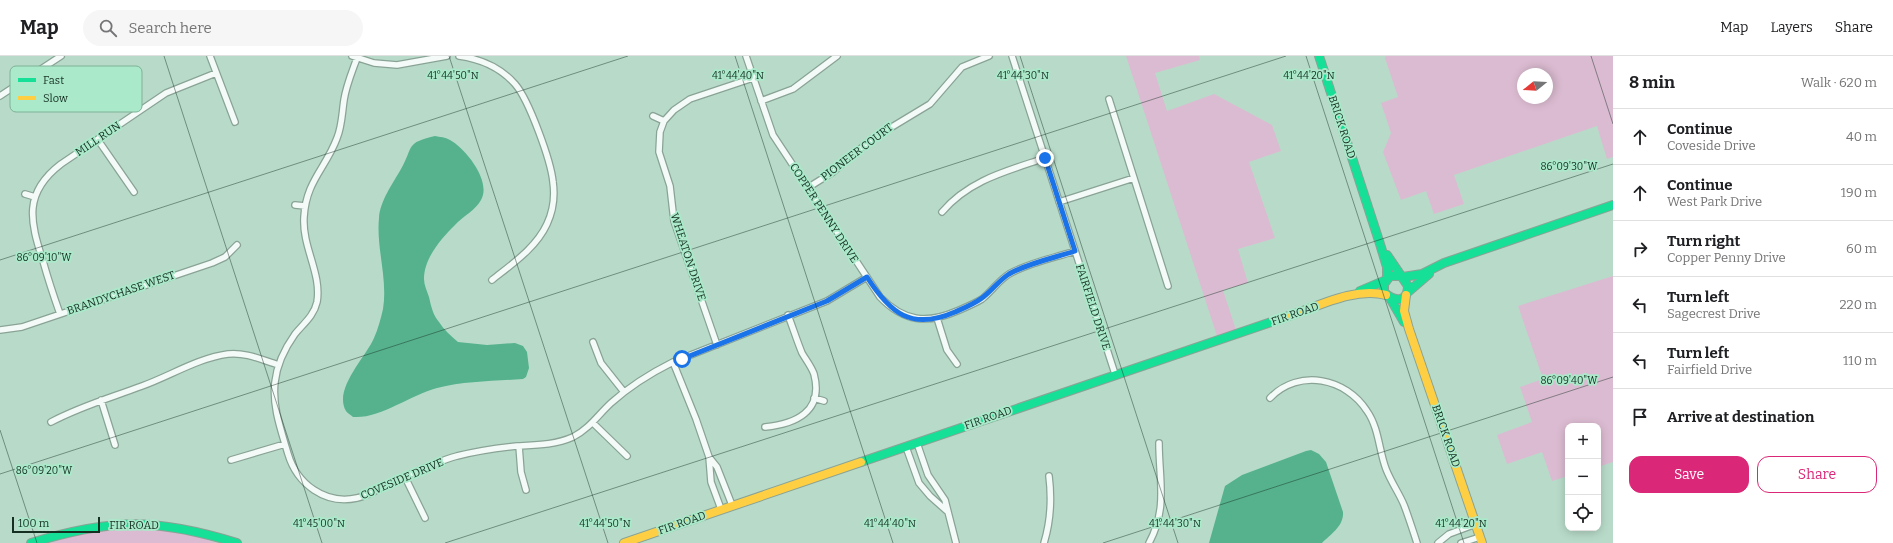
<!DOCTYPE html>
<html lang="en">
<head>
<meta charset="utf-8">
<style>
	body { margin:0; font-family:Bitter,serif; background:#f6f6f6; color:#202124 }
	.controls { position:absolute; right:12px; bottom:12px; display:grid; overflow:hidden; border-radius:8px; box-shadow:0 2px 10px #0003 }
	.controls button { width:36px; height:36px; display:grid; place-items:center; padding:0; border:0; border-bottom:1px solid #e0e0e0; background:#fff; color:#202124; font:20px sans-serif }
	.compass { position:absolute; left:1517px; top:12px; width:36px; height:36px; border-radius:50%; background:#fff; box-shadow:0 2px 10px #0003; rotate:252deg }
	.scale { position:absolute; left:12px; bottom:10px; width:88px; box-sizing:border-box; padding-left:4px; border:2px solid #162f23; border-top:0; font-size:11px; line-height:14px; white-space:nowrap; color:#162f23; -webkit-text-stroke:3px #aae9c9; paint-order:stroke }
	.stop { position:absolute; width:12px; height:12px; margin:-9px; border:3px solid #1a73e8; border-radius:50%; background:#fff }
	.stop.end { background:#1a73e8; border-color:#fff; box-shadow:0 1px 4px #0008 }
	.list { margin:0; padding:0; list-style:none }
	h2 { display:flex; justify-content:space-between; align-items:center; height:52px; margin:0; padding:0 16px; font-size:17px }
	h2 small { font-size:13px; font-weight:400; color:#757577 }
	.list li { display:grid; grid-template-columns:26px 1fr auto; gap:12px; align-items:center; box-sizing:border-box; height:56px; padding:0 16px; border-top:1px solid #e0e0e0 }
	.list b { display:block; font-size:15px; white-space:nowrap }
	.list p { margin:0; font-size:13px; white-space:nowrap; color:#757577 }
	.list em { font-size:13px; font-style:normal; color:#757577 }
	.actions { display:flex; gap:8px; padding:12px 16px }
	.actions a { flex:1; padding:9px 0; border:1px solid #db2777; border-radius:12px; text-align:center; font-size:14px; color:#db2777 }
	.actions .main { background:#db2777; color:#fff }
	.icon { flex:none; width:22px; height:22px; fill:none; stroke:currentColor; stroke-width:2; stroke-linecap:round; stroke-linejoin:round }
	.map { position:relative; flex:none; width:1613px; height:487px; overflow:hidden }
	header { display:flex; align-items:center; gap:24px; box-sizing:border-box; height:56px; padding:0 20px; background:#fff; border-bottom:1px solid #e0e0e0 }
	header strong { font-size:19px }
	nav { display:flex; gap:22px; margin-inline-start:auto; font-size:14px }
	.search { width:280px; height:36px; background:#f6f6f6; display:flex; align-items:center; gap:10px; box-sizing:border-box; padding:0 14px; border-radius:22px; color:#757577; font-size:15px }
	main { display:flex }
	aside { flex:1; background:#fff }
	.map>svg:first-child { display:block }
	.green { fill:#dbbbd1; fill-rule:evenodd }
	.water { fill:#55b28d }
	.lines { fill:none; stroke-linecap:round; stroke-linejoin:round }
	.street-casing { stroke:#89a396; stroke-width:8 }
	.fast-casing { stroke:#89a396; stroke-width:10 }
	.slow-casing { stroke:#89a396; stroke-width:10 }
	.street { stroke:#f4faf7; stroke-width:5.5 }
	.fast { stroke:#16e098; stroke-width:8 }
	.slow { stroke:#ffcf43; stroke-width:8 }
	.route { stroke:#1a73e8; stroke-width:5 }
	.ticks { fill:none; stroke:#162f23; stroke-width:1; stroke-opacity:0.45 }
	.labels { text-anchor:middle; dominant-baseline:central; stroke-width:3.5; stroke-linejoin:round; paint-order:stroke }
	.street-label { font-size:11px; fill:#162f23; stroke:#aae9c9 }
	.key { fill:#aae9c9; stroke:#7eb197; stroke-width:1 }
	.key-label { font-size:11px; fill:#162f23 }
	.ticks-label { font-size:10px; text-anchor:middle; fill:#162f23; stroke:#aae9c9; stroke-width:3.5; stroke-linejoin:round; paint-order:stroke }
</style>
</head>
<body>
<header>
<strong>Map</strong>
<div class="search"><svg class="icon" aria-label="search" viewBox="0 0 24 24"><circle cx="10" cy="10" r="6"/><path d="M15 15l6 6"/></svg>Search here</div>
<nav><a>Map</a><a>Layers</a><a>Share</a></nav>
</header>
<main>
<div class="map">
<svg width="1613" height="487" viewBox="0 0 1613 487">
	<rect width="100%" height="100%" fill="#b8dbc9"/>
	<path class="green" d="M1126 0H1199L1200 4 1155 17 1167 55 1214 38 1272 69 1281 95 1249 106 1275 182 1238 193 1248 227 1223 234 1236 274 1217 280Z
		M1386 0H1613V101L1607 103 1597 70 1454 119 1464 148 1434 158 1426 135 1401 144 1383 96 1391 77 1381 47 1398 41 1385 2ZM1523 18H1547V42H1523Z
		M1613 220V406L1598 411V370H1568V420L1552 425 1542 396 1507 408 1497 379 1532 366 1520 331 1543 323 1518 250Z
		M144 471 192 479 217 487H50L84 477Z"/>
	<path class="water" d="M435 80C440 81 445 81 450 84 465 92 492 125 481 144 476 154 463 160 455 169 441 183 424 202 424 223 424 229 427 235 429 241 431 250 433 259 439 266 444 274 451 280 458 286L487 289 515 287 523 290 527 296 529 312 526 321 523 323C494 325 465 325 437 332 410 339 380 363 353 361 351 359 347 357 346 355 333 333 366 301 374 282 378 273 381 262 383 253 388 223 376 192 379 162 380 145 393 127 401 113 414 90 405 87 435 80Z
		M1311 394 1319 398 1326 406 1343 456C1344 470 1331 478 1322 487H1209L1225 430 1242 419 1306 395Z"/>
	<g class="lines">
		<defs>
			<path id="street" d="M210 0 235 66
				M352 0 374 7 397 9 447 0
				M459 0C481 3 500 11 515 28 529 44 551 105 553 126 555 140 553 155 547 168 536 192 512 208 492 224
				M746 0 773 79 880 241C904 266 927 268 957 255 966 251 974 248 982 243 992 235 998 225 1009 218 1028 207 1054 202 1075 195
				M1012 0 1115 318
				M357 2C352 16 346 30 344 44 342 57 342 70 337 82 326 112 306 125 304 161 302 191 322 218 317 246 314 260 303 268 295 278 285 292 277 308 275 326 272 350 281 374 288 398 297 428 325 449 357 442 367 440 376 434 385 430 409 419 432 407 457 400 477 395 497 392 517 390 536 389 555 389 573 381 589 373 598 359 611 347 630 330 651 317 673 306L827 245 867 221
				M0 40 61 0
				M1109 43 1168 230
				M761 45 793 33 837 0
				M653 60 664 65
				M98 84 134 136
				M809 131 833 116 872 83 930 48 962 11 989 0
				M25 138 35 141
				M1059 146 1134 122
				M295 149 305 150
				M942 156C969 124 1007 115 1045 102
				M60 258C54 241 48 223 43 205 30 165 23 137 61 108L166 37 216 17
				M937 262 947 294 957 308
				M0 274 22 271 212 207 225 201 237 189
				M593 286 601 307 624 336
				M717 289 674 165 670 130 659 96 660 76 664 65 674 54 690 43 753 22
				M673 306 696 363 709 401 711 426 721 453
				M814 342 824 345
				M1270 342C1299 312 1346 322 1367 355 1379 372 1379 395 1386 413 1391 426 1399 437 1404 449 1409 462 1413 475 1417 487
				M101 344 115 389
				M51 366C81 350 110 342 142 330 170 320 198 302 228 298 246 296 262 304 279 309
				M593 367 627 400
				M765 371C795 368 824 356 814 318 811 310 806 304 802 297 797 285 793 272 788 259
				M917 387 928 419 945 444 956 487
				M519 390 521 416 526 434
				M906 391 919 427 930 440 948 456
				M709 401 717 411 732 449
				M231 404 285 388
				M405 421 425 462
				M1044 487C1051 464 1052 444 1049 420
				M1149 487C1168 452 1159 424 1159 387
				M1438 487 1449 478 1476 468
				M1461 487 1480 481"/>
			<path id="fast" d="M1319 0 1380 188 1387 211V222
				M1387 199 1408 230C1408 248 1393 245 1384 236V228L1390 220H1400
				M1403 221 1422 218 1444 207 1613 149
				M1360 235 1386 224
				M1408 236 1429 218
				M1390 242 1404 266
				M861 406 1289 260
				M31 487C112 462 156 462 237 487"/>
			<path id="slow" d="M1406 239 1404 255 1409 273 1482 487
				M1289 260C1319 250 1354 231 1386 239
				M624 487 861 406"/>
		</defs>
		<use href="#street" class="street-casing"/>
		<use href="#fast" class="fast-casing"/>
		<use href="#slow" class="slow-casing"/>
		<use href="#street" class="street"/>
		<use href="#fast" class="fast"/>
		<use href="#slow" class="slow"/>
	</g>
	<g class="lines">
		<path class="route" d="M682 303 827 245 867 221C890 257 911 275 955 256 964 252 974 248 982 242 992 235 998 225 1009 218 1028 207 1054 202 1075 195L1045 102"/>
	</g>
	<path class="ticks" d="M164 0 322 487M449 0 608 487M735 0 893 487M1020 0 1178 487M1306 0 1464 487M1591 0 1613 68M0 204 628 0M0 374 37 487M0 418 1286 0M445 487 1613 108M1103 487 1613 321"/>
	<g class="labels">
		<g class="street-label">
			<text transform="translate(1342 71) rotate(72)">BRICK ROAD</text>
			<text transform="translate(98 83) rotate(-34)">MILL RUN</text>
			<text transform="translate(857 96) rotate(-37)">PIONEER COURT</text>
			<text transform="translate(824 157) rotate(57)">COPPER PENNY DRIVE</text>
			<text transform="translate(688 201) rotate(72)">WHEATON DRIVE</text>
			<text transform="translate(121 237) rotate(-19)">BRANDYCHASE WEST</text>
			<text transform="translate(1093 251) rotate(72)">FAIRFIELD DRIVE</text>
			<text transform="translate(1295 258) rotate(-19)">FIR ROAD</text>
			<text transform="translate(988 362) rotate(-19)">FIR ROAD</text>
			<text transform="translate(1446 380) rotate(71)">BRICK ROAD</text>
			<text transform="translate(402 423) rotate(-23)">COVESIDE DRIVE</text>
			<text transform="translate(682 467) rotate(-19)">FIR ROAD</text>
			<text x="134" y="469">FIR ROAD</text>
		</g>
	</g>
	<rect x="10" y="10" width="132" height="46" rx="6" class="key"/>
	<rect x="18" y="22" width="18" height="4" fill="#16e098"/>
	<rect x="18" y="40" width="18" height="4" fill="#ffcf43"/>
	<g class="key-label">
		<text x="43" y="28">Fast</text>
		<text x="43" y="46">Slow</text>
	</g>
	<g class="ticks-label">
		<text x="453" y="23">41°44'50"N</text>
		<text x="738" y="23">41°44'40"N</text>
		<text x="1023" y="23">41°44'30"N</text>
		<text x="1309" y="23">41°44'20"N</text>
		<text x="1569" y="114">86°09'30"W</text>
		<text x="44" y="205">86°09'10"W</text>
		<text x="1569" y="328">86°09'40"W</text>
		<text x="44" y="418">86°09'20"W</text>
		<text x="319" y="471">41°45'00"N</text>
		<text x="605" y="471">41°44'50"N</text>
		<text x="890" y="471">41°44'40"N</text>
		<text x="1175" y="471">41°44'30"N</text>
		<text x="1461" y="471">41°44'20"N</text>
	</g>
</svg>
<div class="controls">
<button>+</button>
<button>−</button>
<button><svg class="icon" aria-label="locate" viewBox="0 0 24 24"><circle cx="12" cy="12" r="6"/><path d="M12 2v4M12 18v4M2 12h4M18 12h4"/></svg></button>
</div>
<svg class="compass" viewBox="-18 -18 36 36"><path d="M0-13l5 13h-10z" fill="#e53935"/><path d="M0 13l5-13h-10z" fill="#757577"/></svg>
<div class="scale">100 m</div>
<div class="stop" style="left:682px;top:303px"></div>
<div class="stop end" style="left:1045px;top:102px"></div>
</div>
<aside>
<h2>8 min<small>Walk · 620 m</small></h2>
<ul class="list">
<li><svg class="icon" aria-label="ahead" viewBox="0 0 24 24"><path d="M12 20V5M6 11l6-6 6 6"/></svg><div><b>Continue</b><p>Coveside Drive</p></div><em>40 m</em></li>
<li><svg class="icon" aria-label="ahead" viewBox="0 0 24 24"><path d="M12 20V5M6 11l6-6 6 6"/></svg><div><b>Continue</b><p>West Park Drive</p></div><em>190 m</em></li>
<li><svg class="icon" aria-label="right" viewBox="0 0 24 24"><path d="M7 20v-9h11M14 6l5 5-5 5"/></svg><div><b>Turn right</b><p>Copper Penny Drive</p></div><em>60 m</em></li>
<li><svg class="icon" aria-label="left" viewBox="0 0 24 24"><path d="M17 20v-9H6M10 6l-5 5 5 5"/></svg><div><b>Turn left</b><p>Sagecrest Drive</p></div><em>220 m</em></li>
<li><svg class="icon" aria-label="left" viewBox="0 0 24 24"><path d="M17 20v-9H6M10 6l-5 5 5 5"/></svg><div><b>Turn left</b><p>Fairfield Drive</p></div><em>110 m</em></li>
<li><svg class="icon" aria-label="arrive" viewBox="0 0 24 24"><path d="M6 21V4h12l-3 4 3 4H6"/></svg><div><b>Arrive at destination</b></div></li>
</ul>
<div class="actions"><a class="main">Save</a><a>Share</a></div>
</aside>
</main>
</body>
</html>
